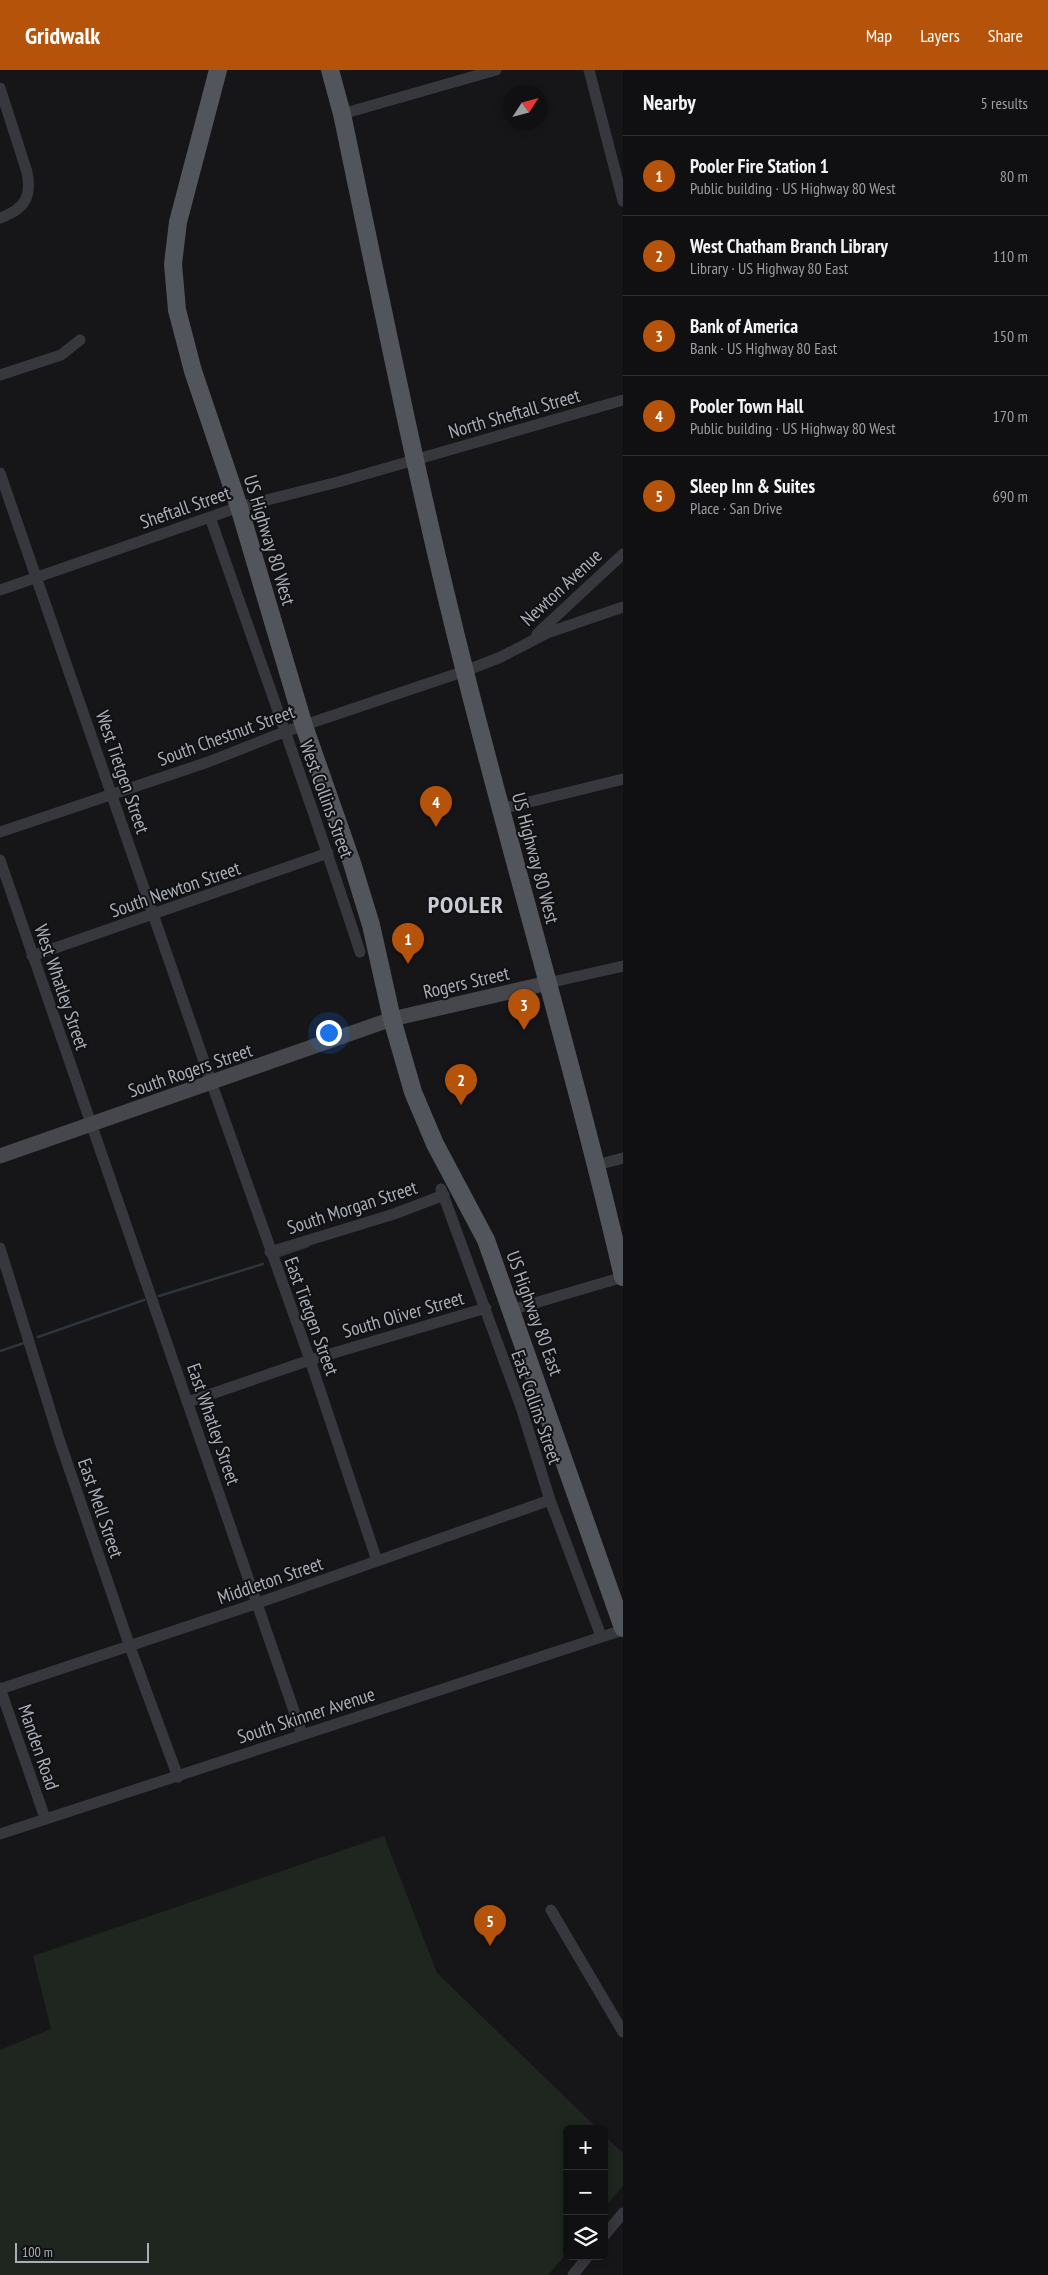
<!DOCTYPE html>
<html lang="en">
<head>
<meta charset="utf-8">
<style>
	body { margin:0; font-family:"PT Sans Narrow",sans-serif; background:#1e1e20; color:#f1f3f6 }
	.controls { position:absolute; right:15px; bottom:15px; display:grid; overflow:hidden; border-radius:8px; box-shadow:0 2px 8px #0003 }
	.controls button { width:45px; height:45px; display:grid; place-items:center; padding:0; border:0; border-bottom:1px solid #303032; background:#101012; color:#f1f3f6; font:25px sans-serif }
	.compass { position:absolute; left:503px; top:15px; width:45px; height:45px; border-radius:50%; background:#101012; box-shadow:0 2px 8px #0003; rotate:54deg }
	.scale { position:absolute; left:15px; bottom:12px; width:134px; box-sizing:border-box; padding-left:5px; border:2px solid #a8adb8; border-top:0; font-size:14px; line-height:18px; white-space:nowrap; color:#a8adb8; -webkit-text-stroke:4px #111113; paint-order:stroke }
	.you { position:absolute; left:328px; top:962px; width:18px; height:18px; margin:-12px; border:4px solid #fff; border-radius:50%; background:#1a73e8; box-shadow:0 0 0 8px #1a73e833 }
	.badge { display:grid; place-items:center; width:32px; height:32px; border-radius:50%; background:#b45309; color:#fff; font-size:16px; font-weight:700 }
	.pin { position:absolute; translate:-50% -41px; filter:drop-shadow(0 1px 2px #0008) }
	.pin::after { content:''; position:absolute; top:26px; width:18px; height:15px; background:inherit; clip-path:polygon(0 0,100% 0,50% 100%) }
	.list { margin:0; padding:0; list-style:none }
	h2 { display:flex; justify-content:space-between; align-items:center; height:65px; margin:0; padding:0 20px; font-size:21px }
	h2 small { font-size:16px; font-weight:400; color:#9c9d9f }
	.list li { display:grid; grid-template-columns:32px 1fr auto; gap:15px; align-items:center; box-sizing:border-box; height:80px; padding:0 20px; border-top:1px solid #303032 }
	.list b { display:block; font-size:19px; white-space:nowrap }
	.list p { margin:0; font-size:16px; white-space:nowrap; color:#9c9d9f }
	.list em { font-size:16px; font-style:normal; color:#9c9d9f }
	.icon { flex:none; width:28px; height:28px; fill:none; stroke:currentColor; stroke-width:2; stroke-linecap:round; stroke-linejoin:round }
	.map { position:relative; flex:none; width:623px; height:2205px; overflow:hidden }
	header { display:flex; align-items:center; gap:30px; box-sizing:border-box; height:70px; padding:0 25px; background:#b45309; color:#fff }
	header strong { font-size:24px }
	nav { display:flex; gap:28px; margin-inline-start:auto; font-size:18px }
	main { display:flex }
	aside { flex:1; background:#101012 }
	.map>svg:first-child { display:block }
	.green { fill:#1e261f }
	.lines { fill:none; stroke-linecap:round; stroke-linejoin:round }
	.stream { stroke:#2c353c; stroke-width:2.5 }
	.street { stroke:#37383d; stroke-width:11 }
	.secondary { stroke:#45474d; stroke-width:15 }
	.primary { stroke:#53555c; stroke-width:18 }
	.labels { text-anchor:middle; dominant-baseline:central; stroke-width:4; stroke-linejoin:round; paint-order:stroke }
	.street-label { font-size:19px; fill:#a8adb8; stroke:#111113 }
	.district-label { font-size:24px; font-weight:bold; letter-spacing:1px; fill:#c9ccd4; stroke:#111113 }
</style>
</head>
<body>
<header>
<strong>Gridwalk</strong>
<nav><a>Map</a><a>Layers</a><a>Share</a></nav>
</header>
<main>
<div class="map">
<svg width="623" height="2205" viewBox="0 0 623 2205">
	<rect width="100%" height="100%" fill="#161618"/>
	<path class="green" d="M384 1766 437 1903 598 2059H567V2183L548 2205H0V1980L51 1959 33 1886Z
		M604 2065 623 2083V2116L604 2138Z"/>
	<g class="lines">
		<path class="stream" d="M279 1186 308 1176
			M159 1226 263 1194
			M38 1267 144 1230
			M0 1281 24 1273"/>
		<path class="street" d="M589 0 623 131
			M0 18 27 102C32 127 25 139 0 148
			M342 44 496 0
			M0 305 61 285 80 270
			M0 403 214 1020 310 1290 377 1491
			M210 447C260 592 313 736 360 882
			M0 520 239 437 338 412 623 330
			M537 564 623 484
			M501 739 623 709
			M0 762 208 692 284 662 465 601 501 587 547 563 623 537
			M0 790 302 1664
			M32 886 328 783
			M548 913 623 896
			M597 1095 623 1088
			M441 1119 521 1337 550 1430 601 1566
			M0 1178 59 1369 130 1577 178 1707
			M270 1182 394 1144 444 1125
			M511 1240 623 1207
			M188 1332 310 1290 486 1238
			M0 1618 45 1748
			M0 1619 258 1533 550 1430
			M0 1764 623 1560
			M551 1840 623 1962
			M604 2166 623 2143
			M573 2205 588 2186"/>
		<path class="secondary" d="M0 1086 392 949 548 913"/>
		<path class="primary" d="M218 0 178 152 173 194 177 240 193 301 239 437 304 656 352 793 371 855 392 949 413 1022 435 1074 486 1170 623 1558
			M330 0 342 44C381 230 418 417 465 602 516 804 576 1004 623 1207"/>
	</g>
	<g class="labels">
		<g class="street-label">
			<text transform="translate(514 343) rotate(-16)">North Sheftall Street</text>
			<text transform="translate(185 437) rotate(-19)">Sheftall Street</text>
			<text transform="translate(270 470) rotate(73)">US Highway 80 West</text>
			<text transform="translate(561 517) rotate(-43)">Newton Avenue</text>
			<text transform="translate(226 665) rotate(-20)">South Chestnut Street</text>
			<text transform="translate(123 702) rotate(71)">West Tietgen Street</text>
			<text transform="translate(327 729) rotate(70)">West Collins Street</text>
			<text transform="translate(536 788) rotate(75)">US Highway 80 West</text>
			<text transform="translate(175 819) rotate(-19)">South Newton Street</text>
			<text transform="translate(466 912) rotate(-13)">Rogers Street</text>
			<text transform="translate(62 917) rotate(71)">West Whatley Street</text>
			<text transform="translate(190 1000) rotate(-19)">South Rogers Street</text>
			<text transform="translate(352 1137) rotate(-18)">South Morgan Street</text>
			<text transform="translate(535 1243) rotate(70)">US Highway 80 East</text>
			<text transform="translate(403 1244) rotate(-16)">South Oliver Street</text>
			<text transform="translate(312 1246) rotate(70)">East Tietgen Street</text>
			<text transform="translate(537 1337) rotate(71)">East Collins Street</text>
			<text transform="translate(214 1354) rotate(71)">East Whatley Street</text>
			<text transform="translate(101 1438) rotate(71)">East Mell Street</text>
			<text transform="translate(270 1510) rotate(-19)">Middleton Street</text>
			<text transform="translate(306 1645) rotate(-18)">South Skinner Avenue</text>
			<text transform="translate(39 1677) rotate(71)">Manden Road</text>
		</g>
		<g class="district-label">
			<text x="466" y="834">POOLER</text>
		</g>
	</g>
</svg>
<div class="controls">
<button>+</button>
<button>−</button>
<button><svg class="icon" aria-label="layers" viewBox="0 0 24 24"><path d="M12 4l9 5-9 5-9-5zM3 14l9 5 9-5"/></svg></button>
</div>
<svg class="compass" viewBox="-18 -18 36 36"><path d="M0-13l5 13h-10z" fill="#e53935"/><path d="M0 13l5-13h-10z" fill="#9c9d9f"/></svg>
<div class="scale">100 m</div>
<div class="you"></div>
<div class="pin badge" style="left:408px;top:894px">1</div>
<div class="pin badge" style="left:461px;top:1035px">2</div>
<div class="pin badge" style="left:524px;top:960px">3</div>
<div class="pin badge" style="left:436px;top:757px">4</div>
<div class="pin badge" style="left:490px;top:1876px">5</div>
</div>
<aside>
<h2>Nearby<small>5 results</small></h2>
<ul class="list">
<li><span class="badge">1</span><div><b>Pooler Fire Station 1</b><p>Public building · US Highway 80 West</p></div><em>80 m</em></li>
<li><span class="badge">2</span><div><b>West Chatham Branch Library</b><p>Library · US Highway 80 East</p></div><em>110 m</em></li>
<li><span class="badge">3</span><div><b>Bank of America</b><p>Bank · US Highway 80 East</p></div><em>150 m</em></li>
<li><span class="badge">4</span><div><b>Pooler Town Hall</b><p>Public building · US Highway 80 West</p></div><em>170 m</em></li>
<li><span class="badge">5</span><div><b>Sleep Inn &amp; Suites</b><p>Place · San Drive</p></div><em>690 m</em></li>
</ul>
</aside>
</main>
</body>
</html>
